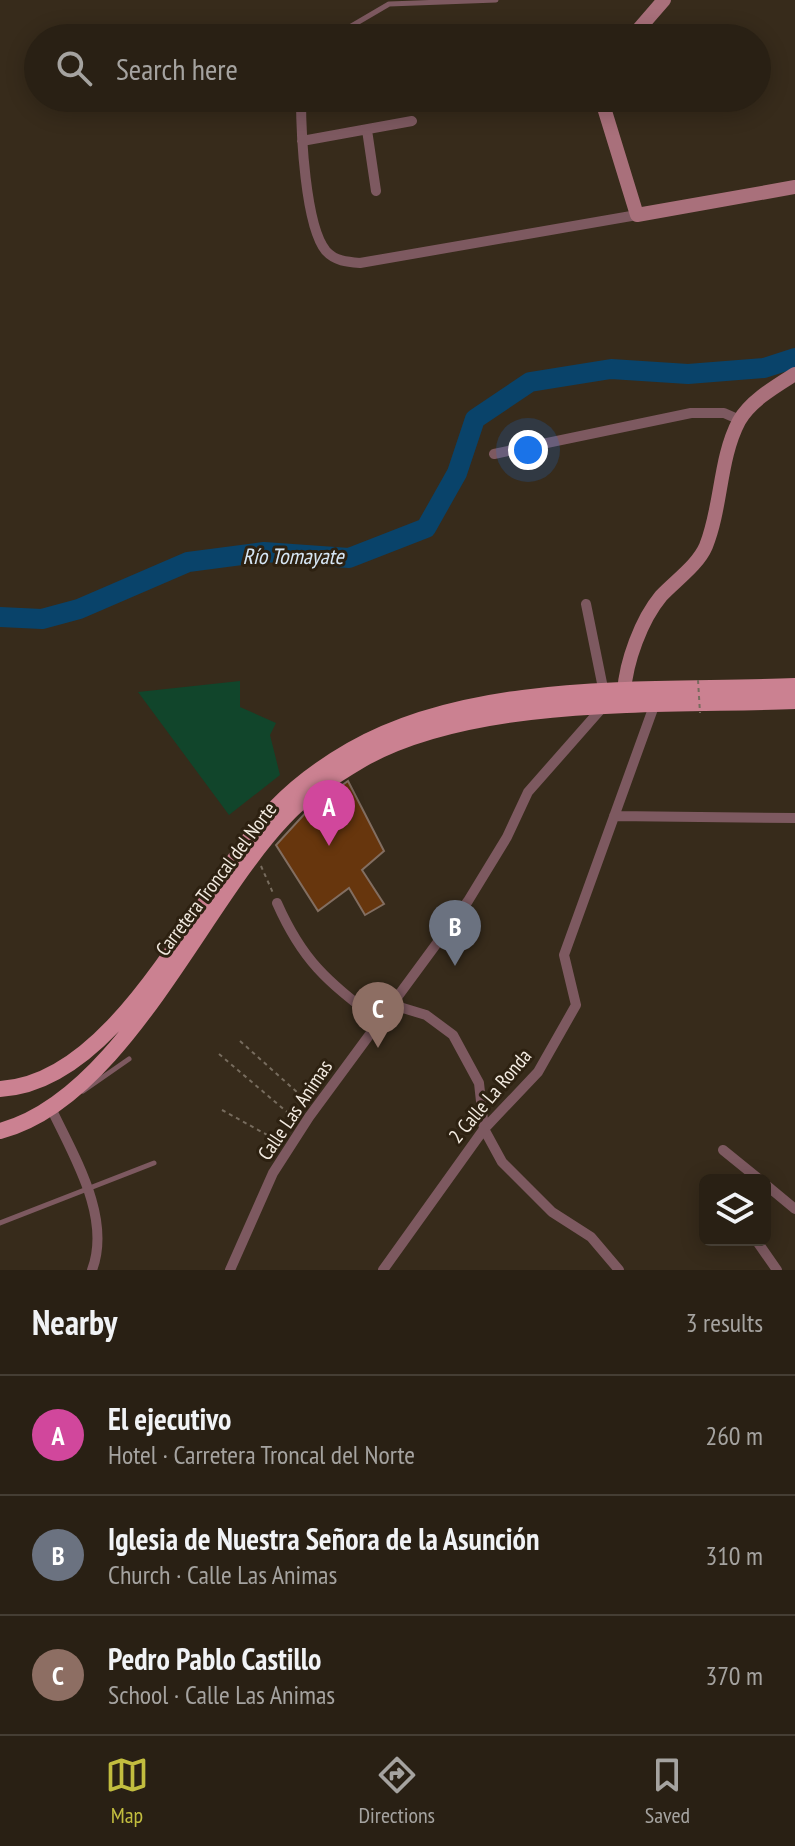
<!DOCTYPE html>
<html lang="en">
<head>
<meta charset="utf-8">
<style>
	body { margin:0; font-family:"PT Sans Narrow",sans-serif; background:#31281d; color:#f1f3f6 }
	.controls { position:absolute; right:24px; bottom:24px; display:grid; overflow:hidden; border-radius:12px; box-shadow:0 4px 20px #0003 }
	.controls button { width:72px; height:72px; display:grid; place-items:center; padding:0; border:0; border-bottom:2px solid #453e34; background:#292014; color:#f1f3f6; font:40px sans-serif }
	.you { position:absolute; left:528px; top:450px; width:28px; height:28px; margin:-20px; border:6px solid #fff; border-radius:50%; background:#1a73e8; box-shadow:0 0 0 12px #1a73e833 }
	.badge { display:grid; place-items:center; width:52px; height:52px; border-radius:50%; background:#c2bd3f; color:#fff; font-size:26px; font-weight:700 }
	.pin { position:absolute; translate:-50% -66px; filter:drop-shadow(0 2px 4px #0008) }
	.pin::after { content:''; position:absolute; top:42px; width:28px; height:24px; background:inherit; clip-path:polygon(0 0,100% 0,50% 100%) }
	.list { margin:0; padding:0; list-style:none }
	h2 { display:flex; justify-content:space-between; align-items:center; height:104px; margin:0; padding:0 32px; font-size:34px }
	h2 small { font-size:26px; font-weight:400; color:#a5a3a0 }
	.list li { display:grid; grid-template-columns:52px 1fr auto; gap:24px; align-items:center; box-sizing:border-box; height:120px; padding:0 32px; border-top:2px solid #453e34 }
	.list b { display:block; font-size:30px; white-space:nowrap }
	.list p { margin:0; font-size:26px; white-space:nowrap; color:#a5a3a0 }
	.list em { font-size:26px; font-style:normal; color:#a5a3a0 }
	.icon { flex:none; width:44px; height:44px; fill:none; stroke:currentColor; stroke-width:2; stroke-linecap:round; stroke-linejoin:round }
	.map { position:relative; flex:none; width:795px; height:1270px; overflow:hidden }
	.search { position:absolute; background:#292014; box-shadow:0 4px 20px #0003; left:24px; right:24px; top:24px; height:88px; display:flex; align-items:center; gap:20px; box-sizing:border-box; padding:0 28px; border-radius:44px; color:#a5a3a0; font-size:30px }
	.sheet { height:464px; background:#292014 }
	nav { display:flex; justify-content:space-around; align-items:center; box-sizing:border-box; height:112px; border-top:2px solid #453e34; background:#292014; font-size:22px; color:#a5a3a0 }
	nav a { display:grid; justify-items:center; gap:4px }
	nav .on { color:#c2bd3f }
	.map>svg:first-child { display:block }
	.green { fill:#11452b }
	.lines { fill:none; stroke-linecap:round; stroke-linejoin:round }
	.river { stroke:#09436a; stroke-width:20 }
	.building { fill:#67360d; stroke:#826e61; stroke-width:2 }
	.path { stroke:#776c5e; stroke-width:2; stroke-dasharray:4 4; stroke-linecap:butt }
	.lane { stroke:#7d5960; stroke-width:5 }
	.street { stroke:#7d5960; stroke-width:10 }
	.secondary { stroke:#a9707b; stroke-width:14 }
	.primary { stroke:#cb8191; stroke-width:16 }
	.path-bridge { stroke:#776c5e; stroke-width:2; stroke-dasharray:4 4; stroke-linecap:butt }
	.labels { text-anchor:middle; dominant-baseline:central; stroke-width:6; stroke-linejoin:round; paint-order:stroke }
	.street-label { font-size:20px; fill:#f3ebe1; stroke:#2d2111 }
	.water-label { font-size:22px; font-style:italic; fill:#d5e6f5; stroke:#2d2111 }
</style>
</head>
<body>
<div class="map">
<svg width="795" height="1270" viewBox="0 0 795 1270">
	<rect width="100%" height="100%" fill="#372b1b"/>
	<path class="green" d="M240 681V707L276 723 270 735 280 775 229 815 138 692Z"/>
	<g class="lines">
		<path class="river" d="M0 617 42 619 79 609 188 562 264 552 349 558 426 528 457 473 475 419 530 382 611 369 688 374 764 368 795 358"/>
	</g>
	<path class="building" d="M348 781 384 851 362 870 384 904 365 915 349 888 318 911 276 845 309 809Z"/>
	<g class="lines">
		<path class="path" d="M261 866 273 893
			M240 1041 308 1102
			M219 1054 294 1118
			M222 1110 280 1142"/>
		<path class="lane" d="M331 38 389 4 496 0
			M83 1091 129 1059
			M0 1223 154 1163"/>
		<path class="street" d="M301 98C301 132 305 226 326 251 335 261 347 262 360 263L637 215
			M367 130 376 191
			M302 141 412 121
			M494 454 691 413H724L740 420
			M586 604 604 693
			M614 816 795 818
			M277 903C304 964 329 982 380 1022
			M393 1005 426 1015 453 1035 479 1083 484 1129 502 1162 552 1212 591 1237 619 1270
			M51 1108C73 1155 112 1217 92 1270
			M723 1150 760 1180
			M765 1184 795 1209
			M756 1240 777 1270
			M230 1270 273 1173 309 1117 468 901 507 837 528 792 602 708
			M383 1270 484 1129 538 1072 576 1005 564 955 654 706"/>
		<path class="secondary" d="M631 38 664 0
			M601 98 637 215 795 187
			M624 692C626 662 641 620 661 596 675 581 698 565 706 546 722 506 719 459 739 421 750 401 776 386 795 374"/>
		<path class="primary" d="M0 1089C120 1083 201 887 275 808 297 785 323 766 351 750 477 678 654 692 795 686
			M0 1131C122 1099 201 905 284 818 306 794 334 776 361 760 475 695 665 706 795 701"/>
		<path class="path-bridge" d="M698 680 700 713"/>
	</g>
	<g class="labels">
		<g class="street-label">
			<text transform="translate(216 879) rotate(-53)">Carretera Troncal del Norte</text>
			<text transform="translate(490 1096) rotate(-50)">2 Calle La Ronda</text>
			<text transform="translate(295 1110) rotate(-56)">Calle Las Animas</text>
		</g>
		<g class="water-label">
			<text x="293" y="556">Río Tomayate</text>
		</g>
	</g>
</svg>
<div class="controls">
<button><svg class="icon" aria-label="layers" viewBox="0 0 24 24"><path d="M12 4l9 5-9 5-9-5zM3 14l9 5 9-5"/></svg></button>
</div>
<div class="you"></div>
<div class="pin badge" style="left:329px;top:846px;background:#d1479c">A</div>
<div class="pin badge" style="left:455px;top:966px;background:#6b7280">B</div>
<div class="pin badge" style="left:378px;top:1048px;background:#8d6e63">C</div>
<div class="search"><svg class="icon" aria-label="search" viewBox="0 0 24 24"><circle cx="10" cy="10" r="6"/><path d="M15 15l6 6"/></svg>Search here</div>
</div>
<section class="sheet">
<h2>Nearby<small>3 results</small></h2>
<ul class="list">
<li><span class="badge" style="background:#d1479c">A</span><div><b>El ejecutivo</b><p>Hotel · Carretera Troncal del Norte</p></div><em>260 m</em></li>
<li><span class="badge" style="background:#6b7280">B</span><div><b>Iglesia de Nuestra Señora de la Asunción</b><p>Church · Calle Las Animas</p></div><em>310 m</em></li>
<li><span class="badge" style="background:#8d6e63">C</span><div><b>Pedro Pablo Castillo</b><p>School · Calle Las Animas</p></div><em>370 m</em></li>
</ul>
</section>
<nav>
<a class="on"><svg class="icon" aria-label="map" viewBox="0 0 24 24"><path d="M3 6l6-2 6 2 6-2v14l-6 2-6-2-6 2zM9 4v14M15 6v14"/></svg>Map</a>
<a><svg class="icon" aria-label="directions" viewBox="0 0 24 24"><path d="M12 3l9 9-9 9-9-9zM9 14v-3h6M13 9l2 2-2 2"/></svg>Directions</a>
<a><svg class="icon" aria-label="saved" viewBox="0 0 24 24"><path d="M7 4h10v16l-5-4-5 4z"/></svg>Saved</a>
</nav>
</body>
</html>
